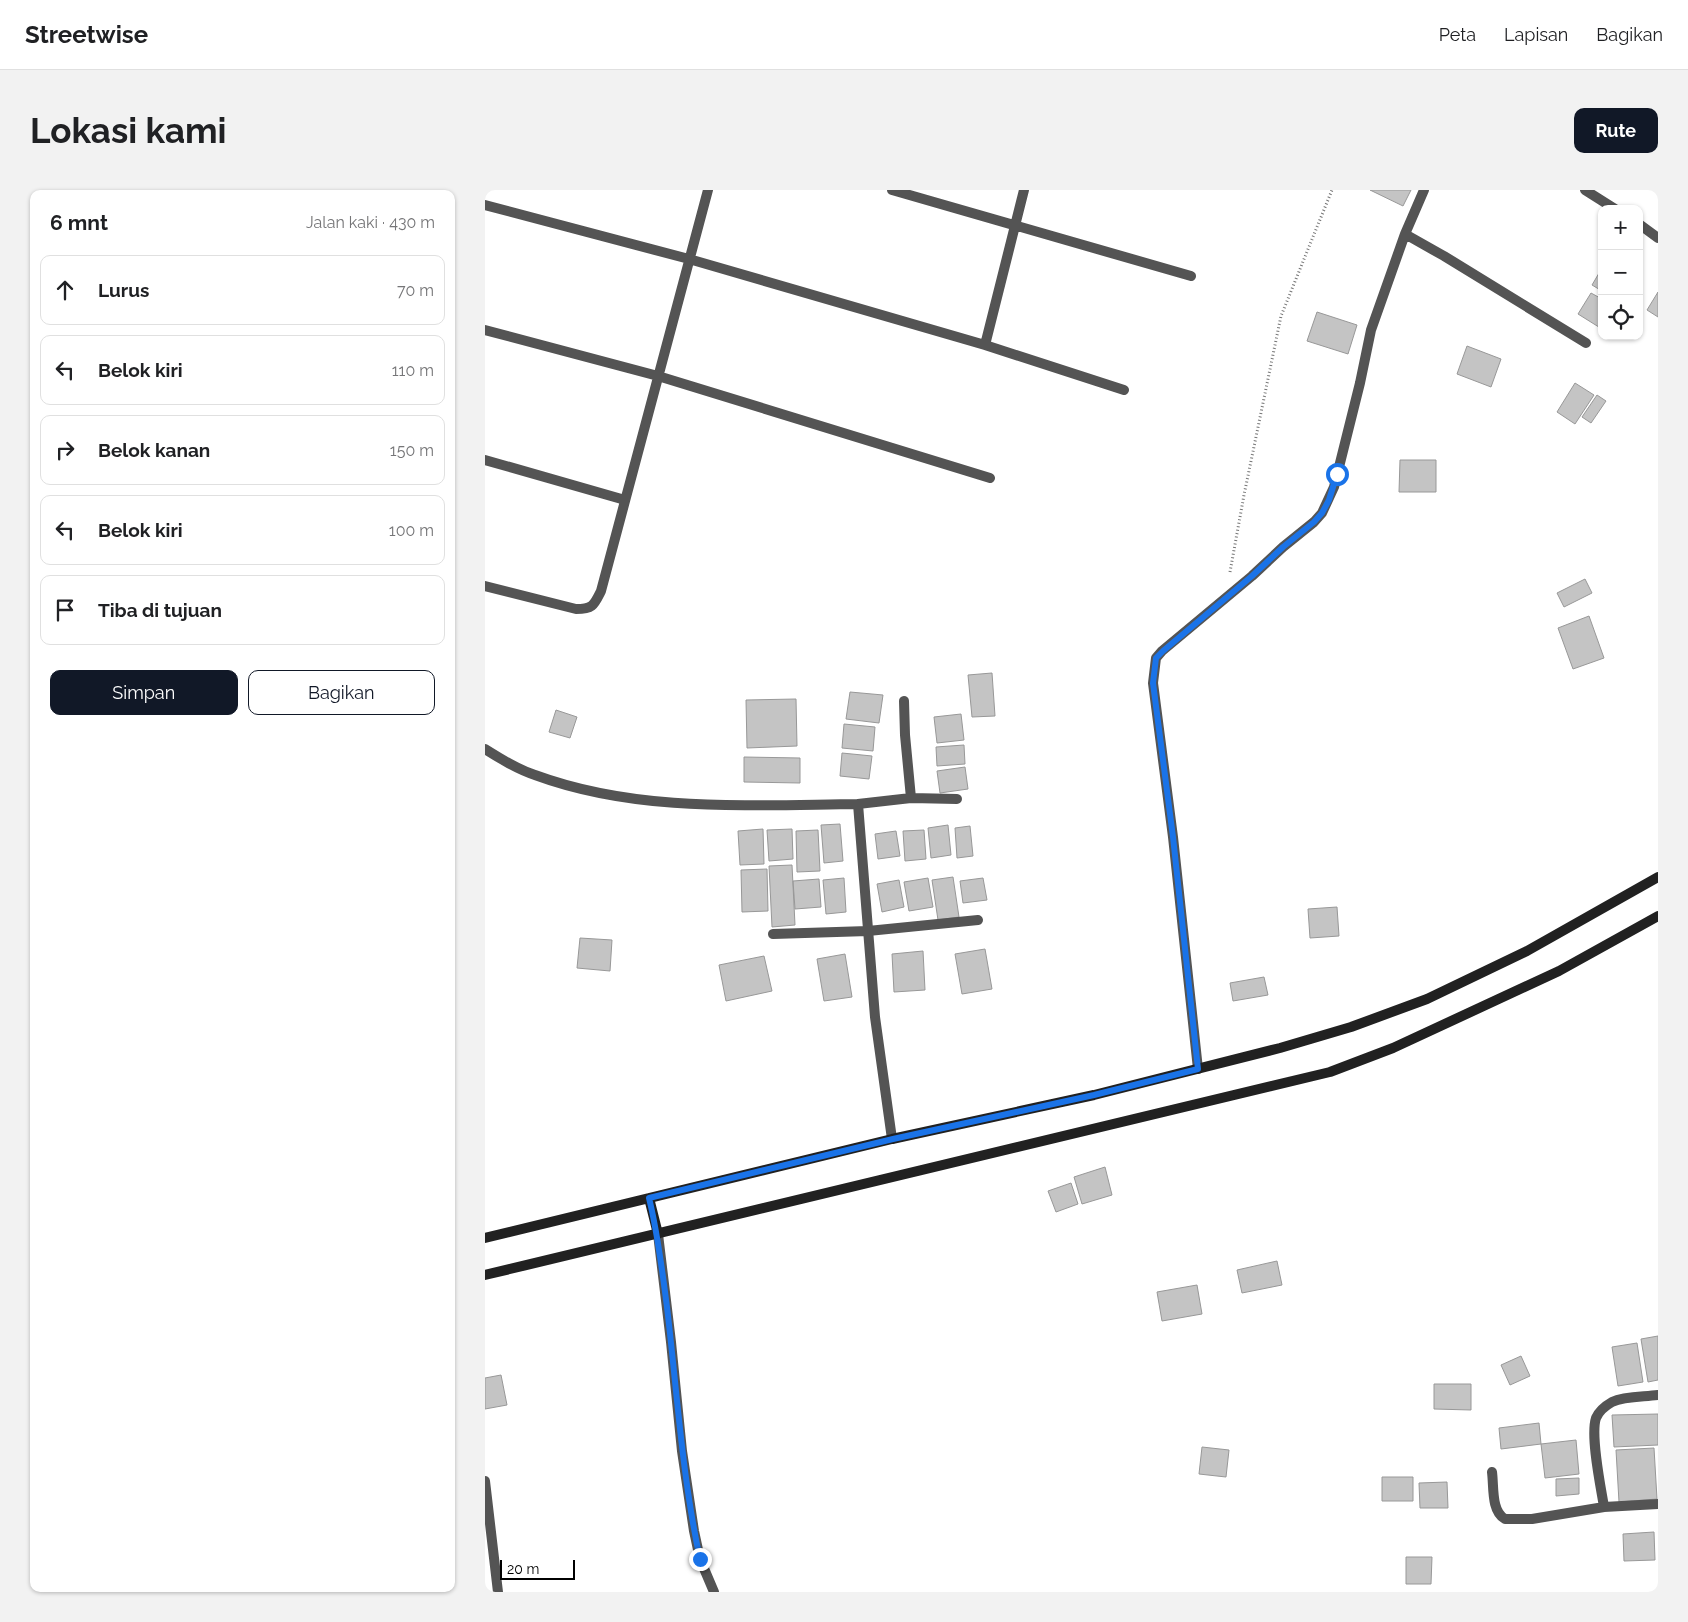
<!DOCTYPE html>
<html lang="id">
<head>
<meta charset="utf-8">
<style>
	body { margin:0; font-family:Raleway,sans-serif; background:#f2f2f2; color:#202124 }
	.controls { position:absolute; right:15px; top:15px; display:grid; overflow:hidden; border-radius:10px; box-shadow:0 1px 4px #0004 }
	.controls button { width:45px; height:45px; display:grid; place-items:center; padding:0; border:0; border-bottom:1px solid #e0e0e0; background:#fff; color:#202124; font:25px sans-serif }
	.scale { position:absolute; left:15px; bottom:12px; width:75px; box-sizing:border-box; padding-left:5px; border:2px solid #000; border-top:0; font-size:14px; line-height:18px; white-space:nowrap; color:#000; -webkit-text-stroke:4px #fff; paint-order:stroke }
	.stop { position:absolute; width:15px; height:15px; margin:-11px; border:4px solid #1a73e8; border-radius:50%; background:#fff }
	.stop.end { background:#1a73e8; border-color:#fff; box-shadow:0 1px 5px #0008 }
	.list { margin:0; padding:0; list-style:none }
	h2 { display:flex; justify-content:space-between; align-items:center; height:65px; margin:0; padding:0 20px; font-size:21px }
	h2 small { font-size:16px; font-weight:400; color:#757577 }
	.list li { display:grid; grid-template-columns:32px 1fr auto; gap:15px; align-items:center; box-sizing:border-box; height:70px; margin:0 10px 10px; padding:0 10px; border:1px solid #e0e0e0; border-radius:10px }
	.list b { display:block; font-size:19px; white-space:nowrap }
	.list em { font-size:16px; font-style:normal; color:#757577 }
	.actions { display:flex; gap:10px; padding:15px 20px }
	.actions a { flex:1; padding:11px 0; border:1px solid #111827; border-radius:10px; text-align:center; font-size:18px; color:#111827 }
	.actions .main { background:#111827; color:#fff }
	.icon { flex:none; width:28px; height:28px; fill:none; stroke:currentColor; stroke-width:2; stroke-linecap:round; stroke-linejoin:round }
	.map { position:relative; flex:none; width:1173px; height:1402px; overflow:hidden; border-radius:10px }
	header { display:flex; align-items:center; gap:30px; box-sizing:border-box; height:70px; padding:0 25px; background:#fff; border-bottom:1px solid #e0e0e0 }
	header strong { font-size:24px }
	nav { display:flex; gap:28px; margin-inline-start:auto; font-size:18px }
	.intro { display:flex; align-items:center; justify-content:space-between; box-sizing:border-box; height:120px; padding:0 30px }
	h1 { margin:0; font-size:35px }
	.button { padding:12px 22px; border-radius:10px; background:#111827; color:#fff; font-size:18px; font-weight:700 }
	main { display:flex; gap:30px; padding:0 30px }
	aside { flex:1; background:#fff; border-radius:10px; box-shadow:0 1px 4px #0004 }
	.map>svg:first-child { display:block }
	.building { fill:#c4c4c4; stroke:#989898 }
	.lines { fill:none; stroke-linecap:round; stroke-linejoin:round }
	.path { stroke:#767676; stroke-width:3; stroke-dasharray:1 2.5; stroke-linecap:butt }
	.street { stroke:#545454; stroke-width:10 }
	.secondary { stroke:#212121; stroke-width:10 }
	.route { stroke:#1a73e8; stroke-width:6 }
</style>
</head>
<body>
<header>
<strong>Streetwise</strong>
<nav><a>Peta</a><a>Lapisan</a><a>Bagikan</a></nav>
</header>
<div class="intro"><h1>Lokasi kami</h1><a class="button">Rute</a></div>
<main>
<aside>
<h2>6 mnt<small>Jalan kaki · 430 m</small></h2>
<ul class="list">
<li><svg class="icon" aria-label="ahead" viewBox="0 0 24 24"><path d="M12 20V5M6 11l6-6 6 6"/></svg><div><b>Lurus</b></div><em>70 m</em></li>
<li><svg class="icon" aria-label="left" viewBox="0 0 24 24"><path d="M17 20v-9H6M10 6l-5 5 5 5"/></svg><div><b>Belok kiri</b></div><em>110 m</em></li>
<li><svg class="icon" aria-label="right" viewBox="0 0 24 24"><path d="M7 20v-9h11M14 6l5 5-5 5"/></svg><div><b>Belok kanan</b></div><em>150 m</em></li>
<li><svg class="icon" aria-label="left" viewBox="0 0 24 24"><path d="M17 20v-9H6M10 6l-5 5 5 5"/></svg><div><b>Belok kiri</b></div><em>100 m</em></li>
<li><svg class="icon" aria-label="arrive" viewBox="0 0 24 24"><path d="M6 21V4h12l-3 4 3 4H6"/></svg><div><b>Tiba di tujuan</b></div></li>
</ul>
<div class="actions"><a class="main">Simpan</a><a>Bagikan</a></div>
</aside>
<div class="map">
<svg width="1173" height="1402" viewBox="0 0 1173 1402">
	<rect width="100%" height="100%" fill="#fff"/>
	<path class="building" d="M885 0H926L918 16Z
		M1117 78V101L1107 95Z
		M1173 102V127L1162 120Z
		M1106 103 1117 109V139L1093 124Z
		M832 122 872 135 863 164 822 151Z
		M982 156 1016 169 1006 197 972 184Z
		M1090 193 1109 205 1090 234 1072 222Z
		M1112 205 1121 211 1106 233 1097 227Z
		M915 270H951V302H914Z
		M1100 389 1107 403 1079 417 1072 403Z
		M1104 426 1119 468 1088 479 1073 438Z
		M507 483 510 526 487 527 483 485Z
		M365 502 398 505 394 533 361 529Z
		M311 509 312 556 262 558 261 510Z
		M71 520 92 527 85 548 64 542Z
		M476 524 479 550 452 553 449 527Z
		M359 534 390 537 388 561 357 558Z
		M479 555 480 574 452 576 451 557Z
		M357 563 387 566 384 589 355 586Z
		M259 567 315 568V593L259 592Z
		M480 577 483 599 455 603 452 581Z
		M355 634 358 671 339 673 336 635Z
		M463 635 466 665 446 668 443 638Z
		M485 636 488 666 472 668 470 638Z
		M278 639 279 674 255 675 253 641Z
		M307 639 308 669 284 671 282 640Z
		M333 640 335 681 312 682 311 641Z
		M439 640 441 669 420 671 418 641Z
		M411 641 415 666 393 669 390 644Z
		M307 675 310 735 287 737 284 676Z
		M282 679 283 721 257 722 256 680Z
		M468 687 474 727 453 730 447 690Z
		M359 688 361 722 341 724 338 690Z
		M443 688 448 717 424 721 419 692Z
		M498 688 502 710 478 713 475 691Z
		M334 689 336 717 310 719 308 691Z
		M414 690 419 717 397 722 392 694Z
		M852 717 854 746 825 748 823 719Z
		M95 748 127 750 125 781 92 778Z
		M500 759 507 799 477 804 470 764Z
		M438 761 440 800 409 802 407 764Z
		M360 764 367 807 339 811 332 769Z
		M279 766 287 801 241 811 234 775Z
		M779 787 783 805 748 811 745 793Z
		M620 977 627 1005 597 1014 589 987Z
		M586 993 593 1014 571 1022 563 1001Z
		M792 1071 797 1095 757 1103 752 1080Z
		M712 1095 717 1124 677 1131 672 1102Z
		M1173 1146V1190L1163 1192 1156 1149Z
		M1152 1153 1158 1192 1133 1196 1127 1157Z
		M1036 1166 1045 1186 1025 1195 1016 1175Z
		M16 1185 22 1215 0 1219V1188Z
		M949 1194H986V1220L949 1219Z
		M1173 1224V1255L1129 1257 1127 1225Z
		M1054 1233 1056 1254 1016 1259 1014 1238Z
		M1091 1250 1094 1284 1060 1288 1056 1254Z
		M717 1257 744 1260 741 1287 714 1284Z
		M1169 1258 1172 1309 1134 1312 1131 1260Z
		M897 1287H928V1311H897Z
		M1094 1288V1304L1071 1306V1289Z
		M962 1292 963 1318H935L934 1293Z
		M1169 1342 1170 1370 1139 1371 1138 1344Z
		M921 1367H947L946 1394H921Z"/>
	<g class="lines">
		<path class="path" d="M745 382 759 305 796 126 847 0"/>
		<path class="street" d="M407 0 706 86
			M1100 0 1130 19
			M0 15 204 69 500 155 639 200
			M1154 34 1173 48
			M920 44 959 66 1101 153
			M0 140 173 186 505 288
			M500 155 539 0
			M0 270 140 310
			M0 396 91 419C108 419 109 415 116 401L223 0
			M0 559C16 569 32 579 50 585 153 623 266 615 373 614L390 827 407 949
			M426 608 472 609
			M373 614 426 608 420 545 419 511
			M288 744 383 741 493 730
			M713 879 688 647 668 493 671 468 677 461 767 386 798 357 829 332 837 323 849 297 875 193 886 140 920 44 939 0
			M173 1044 186 1152 197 1261 209 1341 215 1369 229 1402
			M1007 1282C1009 1297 1006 1321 1020 1329H1047L1119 1317 1173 1314
			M0 1291 13 1402
			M1119 1317C1116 1298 1105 1246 1111 1228 1114 1221 1120 1216 1127 1212 1140 1206 1159 1207 1173 1205"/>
		<path class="secondary" d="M164 1008 173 1044
			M0 1048 407 949 609 905 795 858 866 837 942 809 1042 761 1173 687
			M0 1085 845 882 908 858 1074 781 1173 726"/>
	</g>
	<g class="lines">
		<path class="route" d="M215 1369C197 1286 192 1201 182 1117 177 1080 173 1044 164 1008L408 949 609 905 713 879 688 647 668 493 671 468 678 461 767 386 798 357 829 332 837 323 844 310 852 284"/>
	</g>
</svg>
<div class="controls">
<button>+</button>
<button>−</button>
<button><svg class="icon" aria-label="locate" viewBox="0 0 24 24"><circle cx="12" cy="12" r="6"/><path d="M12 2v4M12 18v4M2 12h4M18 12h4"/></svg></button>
</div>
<div class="scale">20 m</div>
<div class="stop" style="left:852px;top:284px"></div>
<div class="stop end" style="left:215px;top:1369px"></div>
</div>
</main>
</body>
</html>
